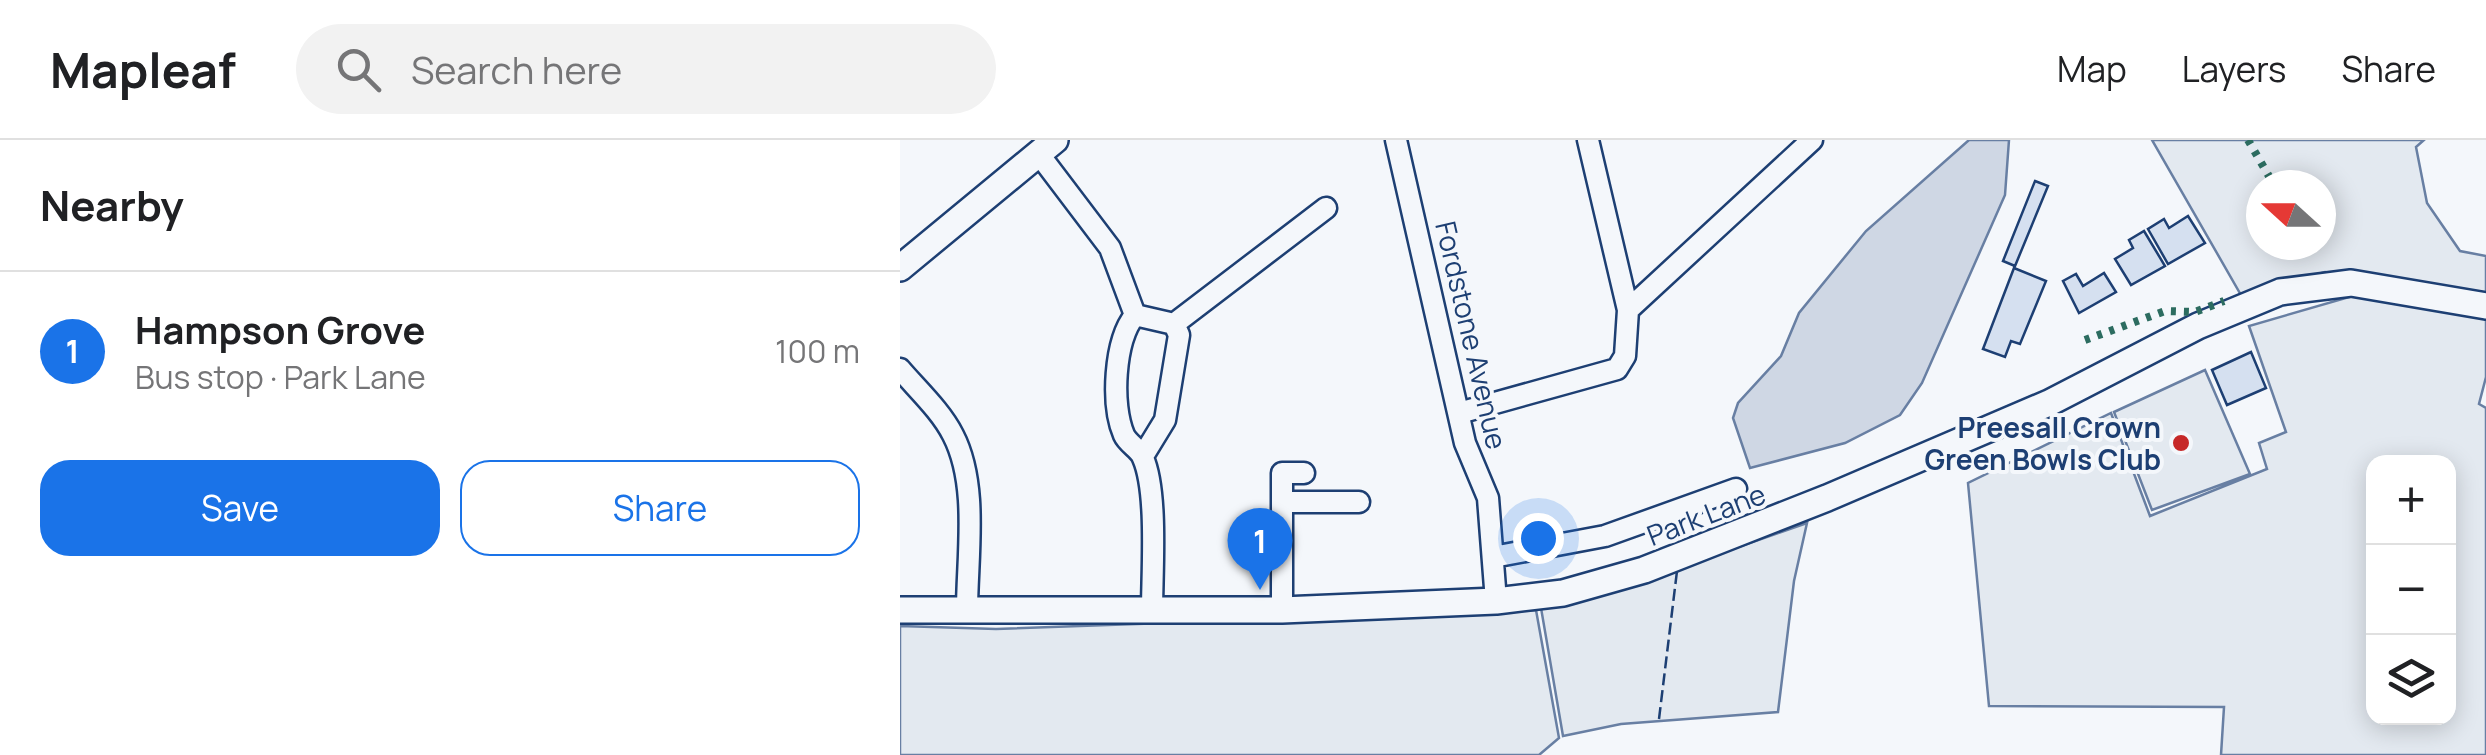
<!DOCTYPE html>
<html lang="en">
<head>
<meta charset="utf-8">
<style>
	body { margin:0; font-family:Manrope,sans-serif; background:#f2f2f2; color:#202124 }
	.controls { position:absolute; right:30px; bottom:30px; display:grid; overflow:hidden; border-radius:20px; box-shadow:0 5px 25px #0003 }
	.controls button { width:90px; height:90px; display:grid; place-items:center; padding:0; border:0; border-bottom:2px solid #e0e0e0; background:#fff; color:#202124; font:50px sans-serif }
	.compass { position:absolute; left:1346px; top:30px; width:90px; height:90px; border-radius:50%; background:#fff; box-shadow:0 5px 25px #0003; rotate:291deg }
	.you { position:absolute; left:638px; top:398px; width:35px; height:35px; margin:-25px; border:8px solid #fff; border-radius:50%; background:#1a73e8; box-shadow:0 0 0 15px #1a73e833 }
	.badge { display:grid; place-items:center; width:65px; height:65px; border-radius:50%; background:#1a73e8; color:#fff; font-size:32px; font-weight:700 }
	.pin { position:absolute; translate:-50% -82px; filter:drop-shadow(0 2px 5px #0008) }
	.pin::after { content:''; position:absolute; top:52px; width:35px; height:30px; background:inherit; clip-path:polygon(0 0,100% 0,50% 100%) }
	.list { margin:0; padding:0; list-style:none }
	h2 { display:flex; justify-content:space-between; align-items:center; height:130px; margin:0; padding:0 40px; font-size:42px }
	h2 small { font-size:32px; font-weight:400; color:#757577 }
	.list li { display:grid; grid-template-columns:65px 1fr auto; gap:30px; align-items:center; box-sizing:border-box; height:160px; padding:0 40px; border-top:2px solid #e0e0e0 }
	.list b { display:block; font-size:38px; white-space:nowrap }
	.list p { margin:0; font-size:32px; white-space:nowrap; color:#757577 }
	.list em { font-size:32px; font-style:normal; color:#757577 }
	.actions { display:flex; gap:20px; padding:30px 40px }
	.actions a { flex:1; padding:22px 0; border:2px solid #1a73e8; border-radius:30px; text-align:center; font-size:35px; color:#1a73e8 }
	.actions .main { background:#1a73e8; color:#fff }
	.icon { flex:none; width:55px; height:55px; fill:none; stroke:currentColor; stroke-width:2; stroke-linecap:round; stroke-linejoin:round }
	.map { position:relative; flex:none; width:1586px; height:615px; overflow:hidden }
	header { display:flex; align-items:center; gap:60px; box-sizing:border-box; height:140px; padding:0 50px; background:#fff; border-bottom:2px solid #e0e0e0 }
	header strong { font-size:48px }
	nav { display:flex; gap:55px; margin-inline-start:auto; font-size:35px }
	.search { width:700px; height:90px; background:#f2f2f2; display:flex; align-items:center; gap:25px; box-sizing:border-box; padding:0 35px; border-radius:55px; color:#757577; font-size:38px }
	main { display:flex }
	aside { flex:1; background:#fff }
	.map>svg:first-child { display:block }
	.green { fill:#e3e9f0; stroke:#687fa3; stroke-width:2.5; fill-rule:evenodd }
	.water { fill:#cfd7e4; stroke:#687fa3; stroke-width:2.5 }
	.building { fill:#d5e0f0; stroke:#1d3f73; stroke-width:2.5 }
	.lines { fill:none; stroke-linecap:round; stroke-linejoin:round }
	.minor-casing { stroke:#1d3f73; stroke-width:25 }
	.major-casing { stroke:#1d3f73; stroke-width:30 }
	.minor { stroke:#f4f7fb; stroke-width:20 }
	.major { stroke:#f4f7fb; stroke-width:25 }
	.hedge { stroke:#2c6c60; stroke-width:8; stroke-dasharray:5 8; stroke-linecap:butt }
	.fence { stroke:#1d3f73; stroke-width:2.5; stroke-dasharray:12 5; stroke-linecap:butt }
	.poi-dot { fill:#c62828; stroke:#f4f7fb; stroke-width:4 }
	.labels { text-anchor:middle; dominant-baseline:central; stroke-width:8; stroke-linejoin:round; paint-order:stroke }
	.street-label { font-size:28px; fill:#1d3f73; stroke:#f4f7fb }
	.poi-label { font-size:28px; font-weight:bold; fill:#1d3f73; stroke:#f4f7fb; text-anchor:end }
</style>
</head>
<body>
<header>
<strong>Mapleaf</strong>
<div class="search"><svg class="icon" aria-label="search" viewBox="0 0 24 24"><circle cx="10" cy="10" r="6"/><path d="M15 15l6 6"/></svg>Search here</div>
<nav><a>Map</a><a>Layers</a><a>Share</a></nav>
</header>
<main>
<aside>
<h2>Nearby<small></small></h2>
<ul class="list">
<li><span class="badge">1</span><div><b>Hampson Grove</b><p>Bus stop · Park Lane</p></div><em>100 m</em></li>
</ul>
<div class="actions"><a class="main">Save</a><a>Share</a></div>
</aside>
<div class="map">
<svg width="1586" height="615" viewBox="0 0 1586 615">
	<rect width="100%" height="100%" fill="#f4f7fb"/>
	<path class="green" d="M1252 0H1524L1516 7 1527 63 1560 111 1586 116V157L1425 132 1341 155ZM1361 45H1421V105H1361Z
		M1456 155 1586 176V237L1579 264 1586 268V615H1321L1324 567 1089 566 1068 343 1211 273 1250 376 1367 329 1359 303 1386 292 1349 186ZM1474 322H1548V578H1474Z
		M1305 230 1350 334 1252 370 1214 272Z
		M907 383 894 441 878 572 721 584 663 596 641 468 787 425Z
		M636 470 659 598 639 615H0V486L96 489Z"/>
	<path class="water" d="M1069 0H1109L1105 55 1022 243 1000 275 945 303 850 328 833 278 838 263 881 216 899 173 966 91Z"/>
	<path class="building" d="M1135 41 1148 46 1115 126 1103 121Z
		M1288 76 1305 103 1268 124 1248 89 1264 79 1269 88Z
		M1244 91 1265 126 1231 145 1215 119 1233 108 1229 100Z
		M1114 128 1146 141 1120 204 1111 201 1105 217 1083 209Z
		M1204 133 1216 152 1179 173 1163 141 1176 134 1183 146Z
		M1351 212 1366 248 1327 265 1312 230Z"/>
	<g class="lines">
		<defs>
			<path id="minor" d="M496 0 565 303 588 358 596 461
				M688 0 728 170
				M138 13 210 108 235 175C214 201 211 265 224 295 228 304 240 309 243 318 258 352 252 432 252 471
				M235 175 274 184 279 195 265 280 243 316
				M274 184 426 68
				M0 229C17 249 41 271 53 295 79 345 67 416 67 471
				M559 273 717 229 725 216 728 170 912 0
				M382 362H459
				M593 417 705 396 836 349
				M382 470V333H404"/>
			<path id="major" d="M0 128 155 0
				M0 470H382L596 461 663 453 744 430 927 358 1149 263 1298 186 1380 152 1451 143 1586 166"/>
		</defs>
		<use href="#minor" class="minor-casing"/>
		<use href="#major" class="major-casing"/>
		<use href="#minor" class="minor"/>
		<use href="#major" class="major"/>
		<path class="hedge" d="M1348 0 1374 45
			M1185 200 1265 171 1295 172 1324 161"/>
		<path class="fence" d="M759 579 777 431"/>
	</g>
	<circle class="poi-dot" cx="1281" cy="303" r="10"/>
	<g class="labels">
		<g class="street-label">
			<text transform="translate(572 195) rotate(77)">Fordstone Avenue</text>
			<text transform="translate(806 374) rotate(-21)">Park Lane</text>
		</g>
		<g class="poi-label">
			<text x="1261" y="287">Preesall Crown<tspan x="1261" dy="32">Green Bowls Club</tspan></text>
		</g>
	</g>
</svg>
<div class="controls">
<button>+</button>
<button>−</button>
<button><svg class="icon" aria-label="layers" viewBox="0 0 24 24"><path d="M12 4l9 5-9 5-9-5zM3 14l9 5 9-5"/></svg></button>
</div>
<svg class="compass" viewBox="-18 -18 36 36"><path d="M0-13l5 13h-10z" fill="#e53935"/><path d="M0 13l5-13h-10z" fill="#757577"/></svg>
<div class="you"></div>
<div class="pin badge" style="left:360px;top:450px">1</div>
</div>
</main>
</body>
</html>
